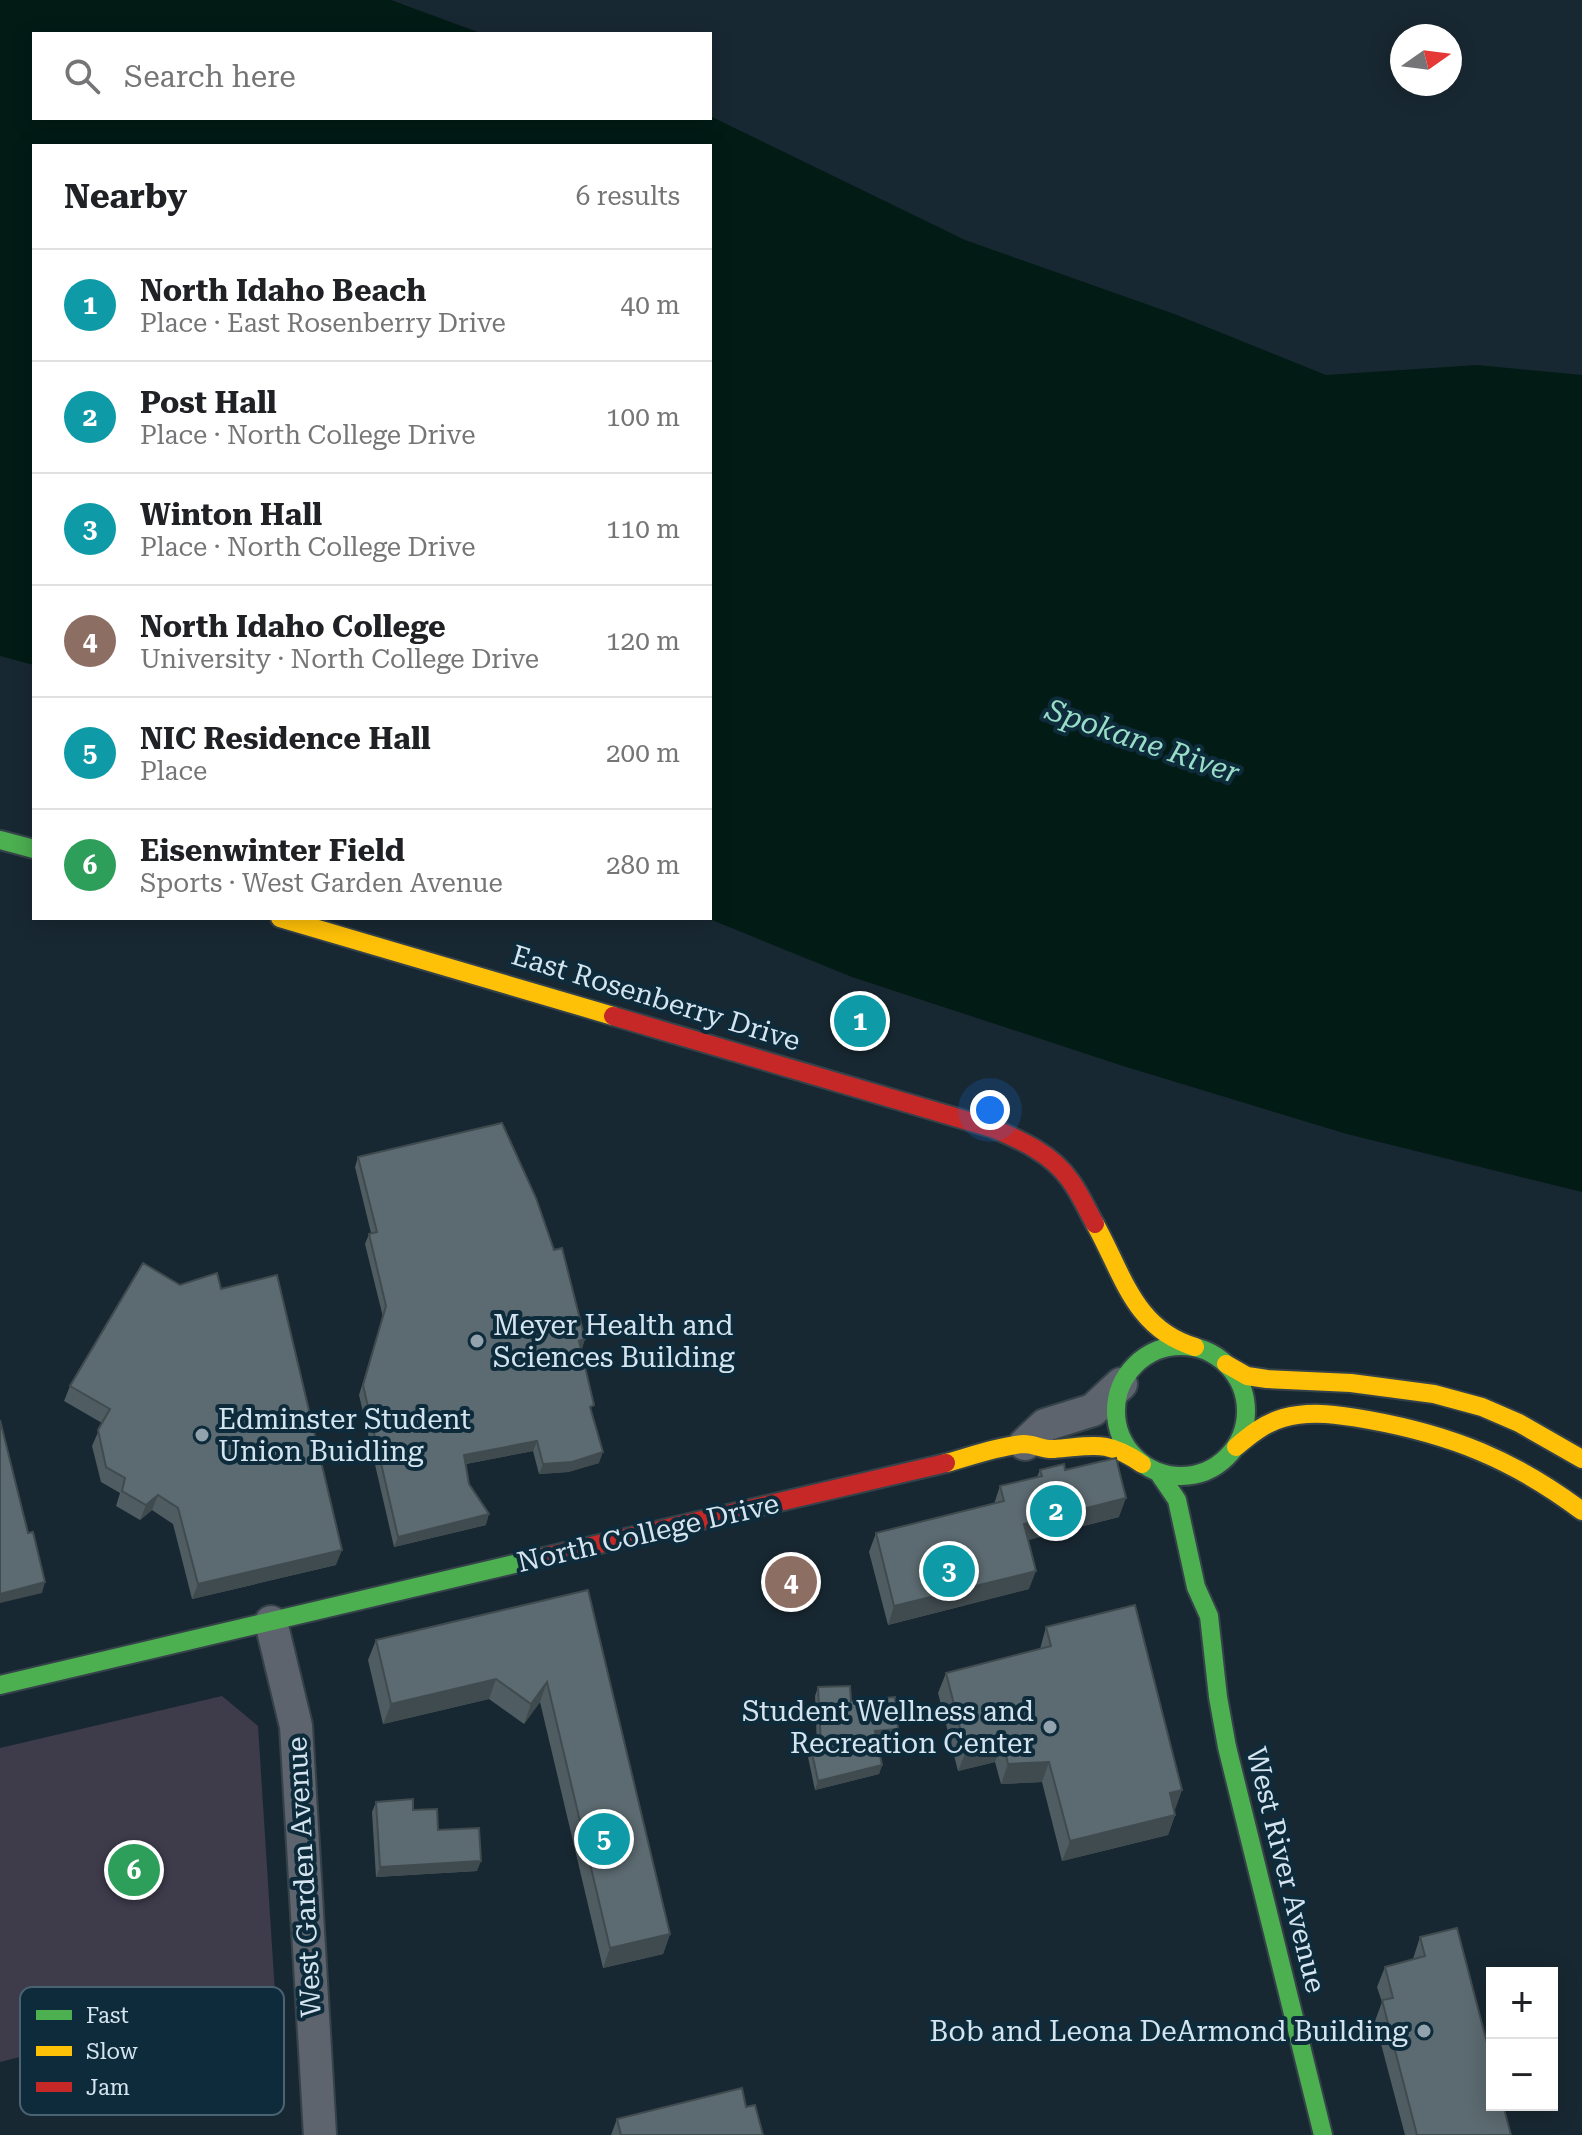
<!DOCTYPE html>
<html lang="en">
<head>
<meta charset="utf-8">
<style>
	body { margin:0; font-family:"Roboto Serif",serif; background:#f6f6f6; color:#202124 }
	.controls { position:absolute; right:24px; bottom:24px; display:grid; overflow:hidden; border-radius:0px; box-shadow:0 4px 20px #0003 }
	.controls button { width:72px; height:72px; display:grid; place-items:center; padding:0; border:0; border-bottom:2px solid #e0e0e0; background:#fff; color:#202124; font:40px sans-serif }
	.compass { position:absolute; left:1390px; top:24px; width:72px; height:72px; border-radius:50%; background:#fff; box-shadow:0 4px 20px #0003; rotate:76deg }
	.you { position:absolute; left:990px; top:1110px; width:28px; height:28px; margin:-20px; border:6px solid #fff; border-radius:50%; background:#1a73e8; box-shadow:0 0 0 12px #1a73e833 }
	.badge { display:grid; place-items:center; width:52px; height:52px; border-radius:50%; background:#7c3aed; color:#fff; font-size:26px; font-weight:700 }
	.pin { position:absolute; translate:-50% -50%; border:4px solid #fff; box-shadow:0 2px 8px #0006 }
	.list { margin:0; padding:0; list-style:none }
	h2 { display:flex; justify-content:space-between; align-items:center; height:104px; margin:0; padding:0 32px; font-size:34px }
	h2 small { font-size:26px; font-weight:400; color:#757577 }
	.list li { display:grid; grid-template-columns:52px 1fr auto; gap:24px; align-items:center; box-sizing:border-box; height:112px; padding:0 32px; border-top:2px solid #e0e0e0 }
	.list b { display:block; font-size:30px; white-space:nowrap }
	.list p { margin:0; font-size:26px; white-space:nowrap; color:#757577 }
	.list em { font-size:26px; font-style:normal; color:#757577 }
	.icon { flex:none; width:44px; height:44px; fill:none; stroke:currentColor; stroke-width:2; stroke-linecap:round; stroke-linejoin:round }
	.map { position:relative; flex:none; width:1582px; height:2135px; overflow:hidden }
	.search { position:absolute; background:#fff; box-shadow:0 4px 20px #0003; left:32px; top:32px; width:680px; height:88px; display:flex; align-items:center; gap:20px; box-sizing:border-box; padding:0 28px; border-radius:0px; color:#757577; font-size:30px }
	.panel { position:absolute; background:#fff; box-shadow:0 4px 20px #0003; left:32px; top:144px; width:680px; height:776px; border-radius:0px }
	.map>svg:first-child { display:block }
	.green { fill:#3e3b4b }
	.water { fill:#021b15 }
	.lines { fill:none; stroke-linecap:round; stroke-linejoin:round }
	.street-casing { stroke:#35424a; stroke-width:36 }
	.fast-casing { stroke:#35424a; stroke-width:22 }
	.slow-casing { stroke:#35424a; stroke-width:22 }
	.jam-casing { stroke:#35424a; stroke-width:22 }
	.street { stroke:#5e646e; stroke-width:32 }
	.fast { stroke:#4caf50; stroke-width:18 }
	.slow { stroke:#ffc107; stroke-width:18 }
	.jam { stroke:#c62828; stroke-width:18 }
	.wall { fill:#4f5c61 }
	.shaded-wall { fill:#404b4f }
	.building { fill:#5c6b71; stroke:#404b4f; stroke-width:2 }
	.poi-dot { fill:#93a3ae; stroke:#0e2b3c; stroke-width:3 }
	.labels { text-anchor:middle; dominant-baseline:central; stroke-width:8; stroke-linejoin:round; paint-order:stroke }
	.street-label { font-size:28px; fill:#d5e5f0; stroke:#0e2b3c }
	.poi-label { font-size:28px; fill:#d5e5f0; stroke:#0e2b3c; text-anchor:start }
	.water-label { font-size:30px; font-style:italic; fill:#98dec7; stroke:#0e2b3c }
	.key { fill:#0e2b3c; stroke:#4a6372; stroke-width:2 }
	.key-label { font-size:22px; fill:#d5e5f0 }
</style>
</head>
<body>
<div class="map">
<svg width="1582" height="2135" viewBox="0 0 1582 2135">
	<rect width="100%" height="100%" fill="#182832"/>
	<path class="green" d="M222 1696 258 1726 275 1993 0 2062V1748Z"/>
	<path class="water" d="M0 0H391L483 34H34V118H710V116L965 240 1177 315 1326 375 1477 365 1582 375V1192L1347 1134 1123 1066 852 977 707 918H710V146H34V665L0 656Z"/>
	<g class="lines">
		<defs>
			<path id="street" d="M1025 1444 1045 1425 1093 1410 1121 1384
				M271 1622 296 1726 320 2135"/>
			<path id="fast" d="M0 840 34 849
				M1116 1411a65 65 0 1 1 130 0a65 65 0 1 1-130 0Z
				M1158 1472 1177 1500 1196 1587 1209 1616 1218 1697 1227 1747 1323 2135
				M0 1685 544 1557"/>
			<path id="slow" d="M280 918 613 1016
				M1095 1224C1123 1274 1134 1329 1195 1347
				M1226 1364 1247 1376 1267 1379 1351 1383 1434 1394 1482 1407 1519 1423 1582 1459
				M1236 1447C1250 1435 1265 1423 1283 1418 1311 1410 1341 1415 1369 1420 1452 1435 1514 1460 1582 1511
				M946 1463C968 1457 1002 1445 1024 1444 1034 1444 1044 1450 1054 1449 1093 1446 1107 1439 1142 1464"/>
			<path id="jam" d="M613 1016 992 1128C1021 1140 1052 1154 1070 1180 1080 1193 1087 1210 1095 1224
				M544 1557 946 1463"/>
		</defs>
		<use href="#street" class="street-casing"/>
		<use href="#fast" class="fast-casing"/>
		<use href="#slow" class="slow-casing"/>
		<use href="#jam" class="jam-casing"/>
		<use href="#street" class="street"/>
		<use href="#fast" class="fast"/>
		<use href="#slow" class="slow"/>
		<use href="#jam" class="jam"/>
	</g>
	<path class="wall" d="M358 1157 554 1250 585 1339 581 1350 599 1463 568 1472 539 1474 533 1451 466 1464 469 1484 486 1525 394 1547 359 1395 383 1317 365 1244 369 1234 371 1233 355 1167Z
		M180 1285 221 1289 336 1565 192 1599 173 1524 152 1510 140 1520 116 1506 120 1493 101 1482 92 1446 102 1423 64 1401 70 1386Z
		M1040 1470H1065L1119 1517 1028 1540 1029 1589 888 1625 869 1552 876 1533 994 1504 1000 1486 1037 1477Z
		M588 1590 670 1934 663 1954 603 1968 540 1702 524 1724 489 1699 383 1724 368 1660 376 1640Z
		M1046 1627 1174 1810 1175 1815 1168 1835 1062 1861 1042 1782 1001 1784 995 1762 958 1771 938 1693 946 1673 1040 1649Z
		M818 1687 851 1701 894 1739 877 1740 882 1765 879 1774 815 1790 808 1757 811 1748 817 1746 815 1696Z
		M376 1802 413 1810 438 1830 477 1871 376 1877 372 1812Z
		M1420 1937 1511 2135H1405L1375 2021 1382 2002 1377 1987 1385 1967 1413 1959Z
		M746 2107 763 2135H611L617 2119Z"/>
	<path class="shaded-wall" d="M585 1339 582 1349 575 1351 579 1341Z
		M537 1441 533 1451 460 1465 464 1455Z
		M603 1452 599 1463 568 1472 539 1474 543 1464Z
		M158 1495 152 1510 140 1520 146 1505Z
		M1126 1498 1119 1517 1017 1543 1024 1524Z
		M489 1514 486 1525 394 1547 398 1537Z
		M342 1550 336 1565 192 1599 198 1584Z
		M1036 1571 1029 1589 888 1625 894 1606Z
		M45 1582 42 1593 0 1603V1594Z
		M496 1679 489 1699 383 1724 391 1704Z
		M547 1682 540 1702 524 1724 531 1704Z
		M898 1729 894 1739 872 1740 875 1731Z
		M1003 1742 995 1762 958 1771 966 1751Z
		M1049 1762 1042 1782 1001 1784 1008 1764Z
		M882 1765 879 1774 815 1790 818 1781Z
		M1182 1790 1175 1810 1170 1793Z
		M1175 1815 1168 1835 1062 1861 1070 1841Z
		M481 1861 477 1871 376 1877 380 1867Z
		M670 1934 663 1954 603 1968 610 1948Z"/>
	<path class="building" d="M502 1123 536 1198 554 1250 562 1248 585 1339 579 1341 594 1405 590 1407 603 1452 572 1462 543 1464 537 1441 464 1455 469 1484 489 1514 398 1537 363 1385 386 1306 369 1234 377 1232 358 1157Z
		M143 1263 180 1285 217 1273 221 1289 277 1275 342 1550 198 1584 178 1508 158 1495 146 1505 122 1491 125 1478 106 1467 98 1430 110 1409 70 1386Z
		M0 1420 28 1533 33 1532 45 1582 0 1594Z
		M1116 1458 1126 1498 1024 1524 1036 1571 894 1606 876 1533 1004 1501 1000 1486 1042 1476 1040 1470 1064 1464 1065 1470Z
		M588 1590 670 1934 610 1948 547 1682 531 1704 496 1679 391 1704 376 1640Z
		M1135 1605 1182 1790 1170 1793 1175 1815 1070 1841 1049 1762 1008 1764 1003 1742 966 1751 946 1673 1051 1646 1046 1627Z
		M850 1686 851 1701 895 1697 898 1729 875 1731 882 1765 818 1781 811 1748 821 1746 818 1687Z
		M413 1799V1810L437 1809 438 1830 479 1828 481 1861 380 1867 376 1802Z
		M1457 1928 1492 2062V2105H1503L1511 2135H1417L1382 2000 1393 1998 1385 1967 1425 1956 1420 1937Z
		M742 2088 746 2107 755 2105 763 2135H621L617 2119Z"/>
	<g class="poi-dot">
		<circle cx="477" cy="1341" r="8"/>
		<circle cx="202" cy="1435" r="8"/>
		<circle cx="1050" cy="1727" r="8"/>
		<circle cx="1424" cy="2031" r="8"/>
	</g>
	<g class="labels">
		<g class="street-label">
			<text transform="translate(656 998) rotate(17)">East Rosenberry Drive</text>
			<text transform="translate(648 1533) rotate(-13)">North College Drive</text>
			<text transform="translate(1286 1870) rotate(76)">West River Avenue</text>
			<text transform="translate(304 1877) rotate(-93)">West Garden Avenue</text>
		</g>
		<g class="poi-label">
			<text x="493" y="1325">Meyer Health and<tspan x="493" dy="32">Sciences Building</tspan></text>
			<text x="218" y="1419">Edminster Student<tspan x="218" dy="32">Union Buidling</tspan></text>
			<text x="1034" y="1711" text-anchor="end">Student Wellness and<tspan x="1034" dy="32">Recreation Center</tspan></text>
			<text x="1408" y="2031" text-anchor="end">Bob and Leona DeArmond Building</text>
		</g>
		<g class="water-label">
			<text transform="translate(1143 741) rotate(19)">Spokane River</text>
		</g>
	</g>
	<rect x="20" y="1987" width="264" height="128" rx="12" class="key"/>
	<rect x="36" y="2010" width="36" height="10" fill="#4caf50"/>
	<rect x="36" y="2046" width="36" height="10" fill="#ffc107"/>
	<rect x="36" y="2082" width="36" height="10" fill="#c62828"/>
	<g class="key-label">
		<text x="86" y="2023">Fast</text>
		<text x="86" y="2059">Slow</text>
		<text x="86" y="2095">Jam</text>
	</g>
</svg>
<div class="controls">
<button>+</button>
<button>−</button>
</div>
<svg class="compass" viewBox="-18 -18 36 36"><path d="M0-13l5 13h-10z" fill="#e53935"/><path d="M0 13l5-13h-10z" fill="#757577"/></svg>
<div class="you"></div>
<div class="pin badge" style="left:860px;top:1021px;background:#0f9aa8">1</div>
<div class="pin badge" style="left:1056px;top:1511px;background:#0f9aa8">2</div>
<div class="pin badge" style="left:949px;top:1571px;background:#0f9aa8">3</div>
<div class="pin badge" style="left:791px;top:1582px;background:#8d6e63">4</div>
<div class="pin badge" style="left:604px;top:1839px;background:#0f9aa8">5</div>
<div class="pin badge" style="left:134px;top:1870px;background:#2e9e5b">6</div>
<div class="search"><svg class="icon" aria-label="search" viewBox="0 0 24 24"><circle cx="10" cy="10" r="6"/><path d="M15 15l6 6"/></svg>Search here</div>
<section class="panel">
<h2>Nearby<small>6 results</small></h2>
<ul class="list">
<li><span class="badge" style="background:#0f9aa8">1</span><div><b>North Idaho Beach</b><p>Place · East Rosenberry Drive</p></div><em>40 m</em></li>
<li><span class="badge" style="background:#0f9aa8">2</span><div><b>Post Hall</b><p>Place · North College Drive</p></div><em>100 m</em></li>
<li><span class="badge" style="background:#0f9aa8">3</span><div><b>Winton Hall</b><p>Place · North College Drive</p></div><em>110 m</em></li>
<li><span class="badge" style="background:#8d6e63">4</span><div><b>North Idaho College</b><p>University · North College Drive</p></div><em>120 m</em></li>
<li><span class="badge" style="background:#0f9aa8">5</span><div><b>NIC Residence Hall</b><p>Place</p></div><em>200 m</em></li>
<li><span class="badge" style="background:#2e9e5b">6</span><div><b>Eisenwinter Field</b><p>Sports · West Garden Avenue</p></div><em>280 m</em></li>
</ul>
</section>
</div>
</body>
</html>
